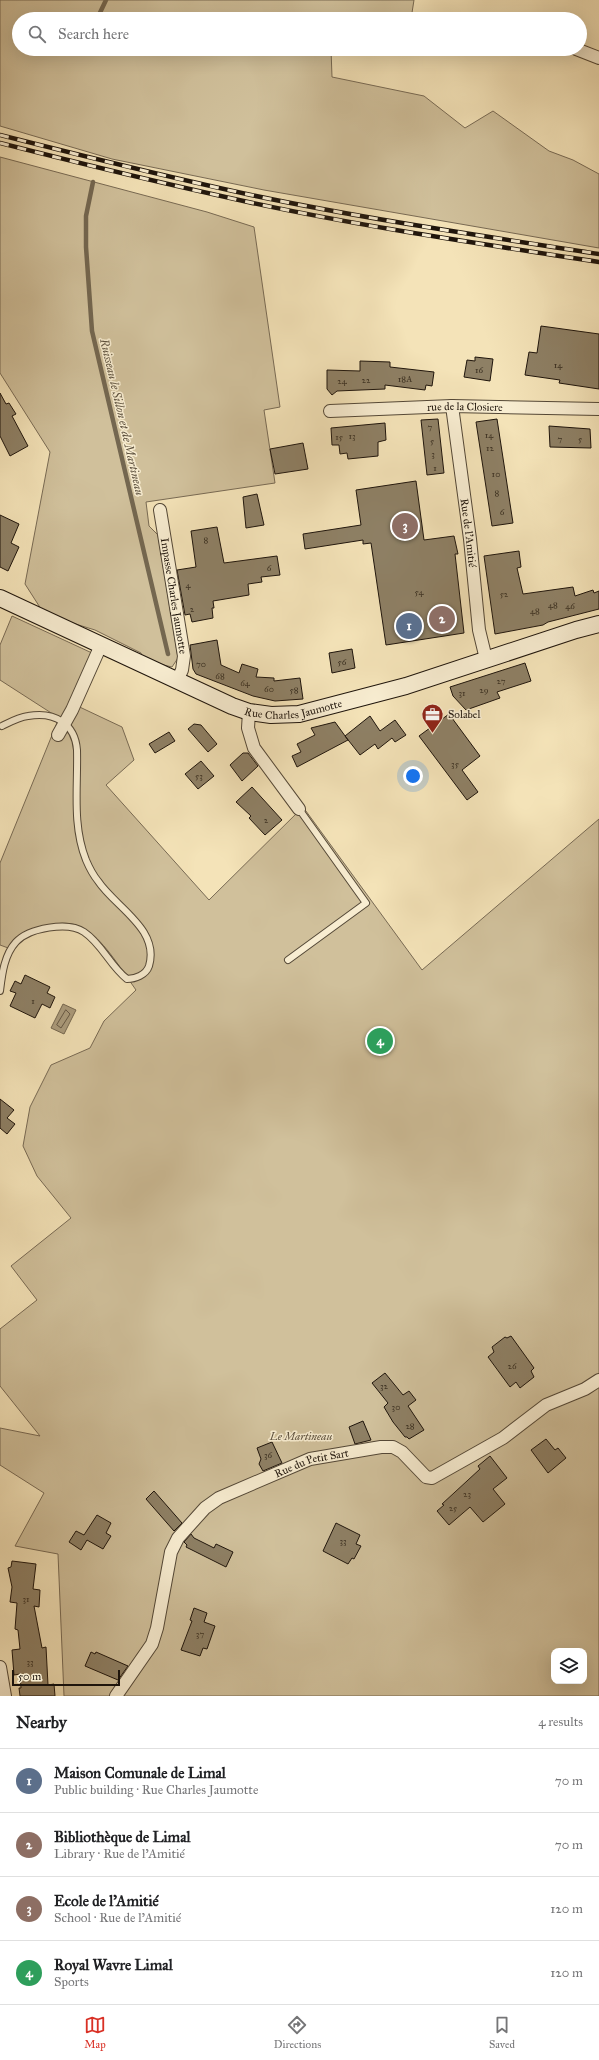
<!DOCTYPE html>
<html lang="en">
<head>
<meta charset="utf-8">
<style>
	body { margin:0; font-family:"IM FELL Great Primer",serif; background:#f2f2f2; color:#202124 }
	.controls { position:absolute; right:12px; bottom:12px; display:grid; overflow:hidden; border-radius:8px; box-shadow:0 4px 16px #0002 }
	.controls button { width:36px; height:36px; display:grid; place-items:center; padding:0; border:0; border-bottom:1px solid #e0e0e0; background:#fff; color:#202124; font:20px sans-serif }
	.scale { position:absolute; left:12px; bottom:10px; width:108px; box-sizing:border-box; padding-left:4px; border:2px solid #1f150c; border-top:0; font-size:11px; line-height:14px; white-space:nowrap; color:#1f150c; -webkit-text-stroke:3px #f8edd1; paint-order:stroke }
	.you { position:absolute; left:413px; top:776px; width:14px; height:14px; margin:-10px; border:3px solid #fff; border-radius:50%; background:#1a73e8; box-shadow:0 0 0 6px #1a73e833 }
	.badge { display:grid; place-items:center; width:26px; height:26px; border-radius:50%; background:#d93025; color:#fff; font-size:13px; font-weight:700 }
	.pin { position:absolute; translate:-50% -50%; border:2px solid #fff; box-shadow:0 1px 4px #0006 }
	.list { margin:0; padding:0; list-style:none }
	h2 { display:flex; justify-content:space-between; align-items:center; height:52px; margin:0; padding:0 16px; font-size:17px }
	h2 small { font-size:13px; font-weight:400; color:#757577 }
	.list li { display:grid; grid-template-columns:26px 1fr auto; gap:12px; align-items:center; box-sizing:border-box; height:64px; padding:0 16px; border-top:1px solid #e0e0e0 }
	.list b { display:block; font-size:15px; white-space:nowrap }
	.list p { margin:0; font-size:13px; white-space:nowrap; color:#757577 }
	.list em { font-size:13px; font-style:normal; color:#757577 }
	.icon { flex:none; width:22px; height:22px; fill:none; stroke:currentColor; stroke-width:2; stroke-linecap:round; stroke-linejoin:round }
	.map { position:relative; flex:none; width:599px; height:1696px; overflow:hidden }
	.search { position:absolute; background:#fff; box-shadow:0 4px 16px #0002; left:12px; right:12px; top:12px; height:44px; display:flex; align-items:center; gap:10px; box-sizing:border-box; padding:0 14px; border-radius:22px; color:#757577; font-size:15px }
	.sheet { height:308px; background:#fff }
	nav { display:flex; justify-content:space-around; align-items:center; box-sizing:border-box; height:56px; border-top:1px solid #e0e0e0; background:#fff; font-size:11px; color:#757577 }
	nav a { display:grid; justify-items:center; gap:2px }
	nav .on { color:#d93025 }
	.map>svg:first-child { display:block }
	.green { fill:#d0c09b; stroke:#786a54; fill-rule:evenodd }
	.water { fill:#ac9d7e; stroke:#746750 }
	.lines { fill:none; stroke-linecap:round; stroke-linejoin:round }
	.shore { stroke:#665945; stroke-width:1 }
	.stream { stroke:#746750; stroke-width:4.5 }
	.building { fill:#8e8065; stroke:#1f150c }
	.lane-casing { stroke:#544837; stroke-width:8 }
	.street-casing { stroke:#544837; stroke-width:14 }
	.secondary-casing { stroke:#1f150c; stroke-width:18 }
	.lane { stroke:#f8edd1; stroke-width:6 }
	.street { stroke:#f8edd1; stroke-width:12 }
	.secondary { stroke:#f8edd1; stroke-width:16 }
	.rail-casing { stroke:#1f150c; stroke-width:4.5 }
	.rail { stroke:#f8edd1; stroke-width:3; stroke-dasharray:9; stroke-linecap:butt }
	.labels { text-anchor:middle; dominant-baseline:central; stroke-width:3; stroke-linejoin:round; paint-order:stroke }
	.number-label { font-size:9px; fill:#3b3022 }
	.street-label { font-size:11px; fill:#1f150c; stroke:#f8edd1 }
	.poi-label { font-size:11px; fill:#1f150c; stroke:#f8edd1; text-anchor:start }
	.park-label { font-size:11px; font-style:italic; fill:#5d513e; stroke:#f8edd1 }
	.water-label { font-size:12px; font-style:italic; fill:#5e523f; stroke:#f8edd1 }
</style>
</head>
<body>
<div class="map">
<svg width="599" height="1696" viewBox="0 0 599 1696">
	<rect width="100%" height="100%" fill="#f4e3b8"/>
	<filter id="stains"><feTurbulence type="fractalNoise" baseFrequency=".005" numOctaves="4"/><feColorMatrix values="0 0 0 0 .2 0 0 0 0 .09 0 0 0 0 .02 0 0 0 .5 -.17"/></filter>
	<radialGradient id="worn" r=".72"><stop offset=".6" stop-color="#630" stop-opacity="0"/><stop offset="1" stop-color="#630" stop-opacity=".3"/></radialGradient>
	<path class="green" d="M0 0H414L411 19H19V49H331L332 77 424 96 465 128 493 111 549 151 573 160 599 174V248L264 190 112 159 0 126Z
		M0 157 207 212 254 227 280 407 264 410 275 483 146 502 149 526 158 535 178 658 172 667 143 660 141 653 95 630 69 622 41 609 25 584 50 452 0 373Z
		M12 616 92 653 69 702 122 727 134 760 106 785 209 900 303 807 422 970 599 819V1696H64L58 1554 15 1546 44 1493 0 1465V1428L40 1436 0 1386V1329L37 1300 11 1266 71 1218 37 1176 23 1146 30 1107 51 1065 90 1048 104 1021 136 990C98 936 77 894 11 949L0 945V863L59 718 0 680V645ZM554 1651H584V1681H554Z"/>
	<path class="water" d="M63 1004 76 1010 64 1034 51 1028Z"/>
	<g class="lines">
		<path class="shore" d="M66 1010 70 1014 61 1028 57 1025Z"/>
		<path class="stream" d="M97 19 106 0
			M93 182 86 216V247L92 331 168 654"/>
	</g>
	<path class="building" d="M541 326 599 334V389L559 383 560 380 525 375 529 352 537 353Z
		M475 357 493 359 490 381 464 377 467 360 475 361Z
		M360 361 390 362V367L434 372 432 386 426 385 425 390 385 385V389L337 391 332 395 327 389V370L360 371Z
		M0 393 6 404 9 403 16 414 12 416 28 446 10 456 0 436Z
		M438 419 444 473 427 475 421 420Z
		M497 419 513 523 492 526 476 422Z
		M385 423 386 440 378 442V456L348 459 347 453 340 454 339 445H332L331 428Z
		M549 426 590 429 591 448 550 447Z
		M303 443 308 469 275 474 270 449Z
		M416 481 424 540 454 536 458 554H455L464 633 386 645 371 543 363 544V540L305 549 303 534 361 525 356 490Z
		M257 494 264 525 246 528 243 497Z
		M0 515 19 524 11 543 19 547 8 571 0 567Z
		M217 527 224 563 277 556 280 575 261 577 262 582 248 584 249 595 213 601 214 608H212L213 618 192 622 190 614 185 615 177 570 196 567 191 531Z
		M519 551 521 567 517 568 523 594 573 587 575 596 593 590 594 593 599 591V609L548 622 543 625 495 634 484 556Z
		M217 640 221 665 239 673 242 664 258 669 256 677 274 678V681L300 678 303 699 275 701 253 696 196 674 193 669 190 645Z
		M352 649 355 668 332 673 329 653Z
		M525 663 531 681 497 692 500 698 466 710 453 696 450 687Z
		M449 714 480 756 462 770 478 792 467 800 419 736Z
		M370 716 380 731 395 720 406 735 395 742 392 738 378 749 375 744 360 755 345 736Z
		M335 722 348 740 297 767 292 756 301 752 297 744 315 735 311 728Z
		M194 724 201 725 217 744 208 752 188 729Z
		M169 732 175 741 155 753 149 744Z
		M243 753H248L258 766 242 781 230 765Z
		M201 761 214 776 198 789 185 774Z
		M252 787 282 820 265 835 249 818 251 816 236 802Z
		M25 975 50 987 47 993 55 997 50 1008 42 1004 35 1018 10 1006 16 993 10 991 15 981 21 984Z
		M0 1099 14 1110 7 1118 15 1124 7 1134 0 1128Z
		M511 1336 534 1368 531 1371 534 1377 520 1388 516 1382 510 1387 488 1357 494 1352 492 1347 505 1337 507 1338Z
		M385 1373 403 1395 409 1391 416 1400 408 1406 424 1430 409 1439 407 1437H405L393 1422 384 1407 388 1403 372 1383Z
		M363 1421 371 1440 355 1444 349 1427Z
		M546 1439 555 1450 558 1448 566 1458 548 1473 531 1450Z
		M272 1442 282 1463 263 1471 259 1464 261 1459 257 1448Z
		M490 1456 507 1478 493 1489 505 1504 483 1522 470 1507 449 1525 437 1511 444 1505 442 1504 480 1469 478 1466Z
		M154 1491 182 1523 174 1531 146 1499Z
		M97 1515 111 1523 106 1533 111 1536 103 1549 87 1540 81 1550 69 1542 76 1531 84 1535Z
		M336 1523 360 1535 356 1544 361 1546 354 1559 352 1558 348 1564 323 1551Z
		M191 1534 194 1538 214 1548 216 1544 233 1552 226 1567 186 1547 187 1545 184 1542Z
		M12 1561 36 1564 33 1589 40 1590 39 1607 34 1606 42 1648 46 1647 48 1685 54 1684 55 1696H20L19 1688H21L20 1674 14 1675 12 1650 20 1649 18 1630 15 1629 17 1603 10 1602 12 1587 8 1568 11 1567Z
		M194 1608 207 1613 204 1622 215 1626 207 1649 203 1648 200 1656 181 1650 192 1621 190 1620Z
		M91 1652 95 1654 96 1652 128 1666 118 1680 85 1666Z"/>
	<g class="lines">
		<defs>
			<path id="lane" d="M288 960 366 903 299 809
				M0 991C2 975 4 955 16 942 29 928 68 921 84 932 102 944 110 966 127 979 135 979 146 975 149 966 160 929 115 907 98 881 93 875 89 867 86 860 72 825 78 787 77 750 75 724 55 711 28 716 19 717 10 722 2 726"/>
			<g id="street">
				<path d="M576 49 599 58"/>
				<path id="s1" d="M452 406 470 539 479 630 486 659"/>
				<path id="s2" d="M330 411 452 406 599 409"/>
				<path id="s3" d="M160 510 184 656 182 670 177 681"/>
				<path d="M249 712 248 728 254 748 299 809"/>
				<path d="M58 735 72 710 101 645"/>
				<path d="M0 1667 5 1696"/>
				<path id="s4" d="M116 1696 152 1644 157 1628 171 1552 178 1538 205 1508 219 1498 310 1459 381 1447H393L402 1452 426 1477 432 1478 503 1438 546 1405 585 1389 599 1380"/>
			</g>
			<g id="secondary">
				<path id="s5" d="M0 598 232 706 249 712 271 715 299 714 406 686 576 630 599 624"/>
			</g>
		</defs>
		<use href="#lane" class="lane-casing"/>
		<use href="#street" class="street-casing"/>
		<use href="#secondary" class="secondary-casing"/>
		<use href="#lane" class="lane"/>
		<use href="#street" class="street"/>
		<use href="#secondary" class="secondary"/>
		<defs>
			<path id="rail" d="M0 135C83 156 167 177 251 195 366 219 483 236 599 254
				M0 143C82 164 165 184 248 202 364 227 482 244 599 262"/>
		</defs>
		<use href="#rail" class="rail-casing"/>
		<use href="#rail" class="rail"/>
	</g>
	<defs>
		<symbol id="office-pin" viewBox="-11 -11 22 30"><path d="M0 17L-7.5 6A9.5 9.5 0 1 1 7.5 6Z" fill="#8f2418" stroke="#f8edd1"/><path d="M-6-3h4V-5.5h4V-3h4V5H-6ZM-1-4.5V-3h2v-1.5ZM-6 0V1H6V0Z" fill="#fff"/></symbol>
	</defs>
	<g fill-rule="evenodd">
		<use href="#office-pin" x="420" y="702" width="25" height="34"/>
	</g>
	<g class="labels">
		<g class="number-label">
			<text x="558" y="364">14</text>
			<text x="479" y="369">16</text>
			<text x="405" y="378">18A</text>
			<text x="366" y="379">22</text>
			<text x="342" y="380">24</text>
			<text x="430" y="426">7</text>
			<text x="489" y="434">14</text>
			<text x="352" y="435">13</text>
			<text x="339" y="436">15</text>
			<text x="560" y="438">7</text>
			<text x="580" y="438">5</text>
			<text x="432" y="440">5</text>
			<text x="490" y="447">12</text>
			<text x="433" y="453">3</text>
			<text x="435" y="467">1</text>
			<text x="496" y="473">10</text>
			<text x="497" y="492">8</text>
			<text x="502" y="511">6</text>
			<text x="206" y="539">8</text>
			<text x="269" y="567">6</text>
			<text x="188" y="584">4</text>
			<text x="419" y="591">54</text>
			<text x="504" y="593">52</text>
			<text x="553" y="604">48</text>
			<text x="570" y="605">46</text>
			<text x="192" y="608">2</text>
			<text x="535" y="610">48</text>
			<text x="342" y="661">56</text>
			<text x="201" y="663">70</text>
			<text x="220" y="675">68</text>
			<text x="501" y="680">27</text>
			<text x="245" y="682">64</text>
			<text x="269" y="688">60</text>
			<text x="294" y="689">58</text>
			<text x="484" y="689">29</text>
			<text x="462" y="692">31</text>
			<text x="455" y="763">35</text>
			<text x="199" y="775">53</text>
			<text x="266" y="819">2</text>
			<text x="33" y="1000">1</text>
			<text x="512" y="1365">26</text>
			<text x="384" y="1385">32</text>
			<text x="396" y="1406">30</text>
			<text x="410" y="1425">28</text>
			<text x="268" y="1454">36</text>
			<text x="467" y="1493">23</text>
			<text x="453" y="1507">25</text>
			<text x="343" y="1540">33</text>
			<text x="26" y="1598">31</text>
			<text x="200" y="1633">37</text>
			<text x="30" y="1661">33</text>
		</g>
		<g class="street-label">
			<text stroke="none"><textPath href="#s2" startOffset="135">rue de la Closiere</textPath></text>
			<text stroke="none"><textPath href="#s1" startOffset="128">Rue de l'Amitié</textPath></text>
			<text stroke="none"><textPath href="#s3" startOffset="87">Impasse Charles Jaumotte</textPath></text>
			<text stroke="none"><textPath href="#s5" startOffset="319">Rue Charles Jaumotte</textPath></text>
			<text stroke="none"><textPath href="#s4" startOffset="330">Rue du Petit Sart</textPath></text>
		</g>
		<g class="poi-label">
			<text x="448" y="714">Solabel</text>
		</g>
		<g class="park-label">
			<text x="301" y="1436">Le Martineau</text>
		</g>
		<g class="water-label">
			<text transform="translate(122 417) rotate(77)">Ruisseau le Sillon et de Martineau</text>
		</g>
	</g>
	<rect width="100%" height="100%" filter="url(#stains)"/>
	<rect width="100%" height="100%" fill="url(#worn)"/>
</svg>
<div class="controls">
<button><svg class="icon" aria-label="layers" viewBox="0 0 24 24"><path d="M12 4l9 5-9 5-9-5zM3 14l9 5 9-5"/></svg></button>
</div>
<div class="scale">50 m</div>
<div class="you"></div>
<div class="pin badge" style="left:409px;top:626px;background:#5c6f8a">1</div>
<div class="pin badge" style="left:442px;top:619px;background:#8d6e63">2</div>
<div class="pin badge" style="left:405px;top:526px;background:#8d6e63">3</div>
<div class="pin badge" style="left:380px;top:1041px;background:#2e9e5b">4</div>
<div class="search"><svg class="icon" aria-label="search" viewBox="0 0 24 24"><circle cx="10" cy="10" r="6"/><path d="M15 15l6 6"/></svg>Search here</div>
</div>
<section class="sheet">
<h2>Nearby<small>4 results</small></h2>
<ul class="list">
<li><span class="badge" style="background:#5c6f8a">1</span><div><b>Maison Comunale de Limal</b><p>Public building · Rue Charles Jaumotte</p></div><em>70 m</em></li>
<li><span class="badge" style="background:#8d6e63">2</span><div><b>Bibliothèque de Limal</b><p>Library · Rue de l'Amitié</p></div><em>70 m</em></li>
<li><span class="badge" style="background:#8d6e63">3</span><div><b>Ecole de l'Amitié</b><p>School · Rue de l'Amitié</p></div><em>120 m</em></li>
<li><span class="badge" style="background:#2e9e5b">4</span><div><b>Royal Wavre Limal</b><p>Sports</p></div><em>120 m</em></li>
</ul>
</section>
<nav>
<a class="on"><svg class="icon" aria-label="map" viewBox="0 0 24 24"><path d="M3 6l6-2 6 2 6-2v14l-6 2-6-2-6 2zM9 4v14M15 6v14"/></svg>Map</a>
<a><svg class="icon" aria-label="directions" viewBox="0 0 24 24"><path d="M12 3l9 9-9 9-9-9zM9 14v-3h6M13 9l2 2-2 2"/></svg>Directions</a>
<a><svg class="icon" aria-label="saved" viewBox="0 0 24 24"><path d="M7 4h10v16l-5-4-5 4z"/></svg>Saved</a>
</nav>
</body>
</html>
